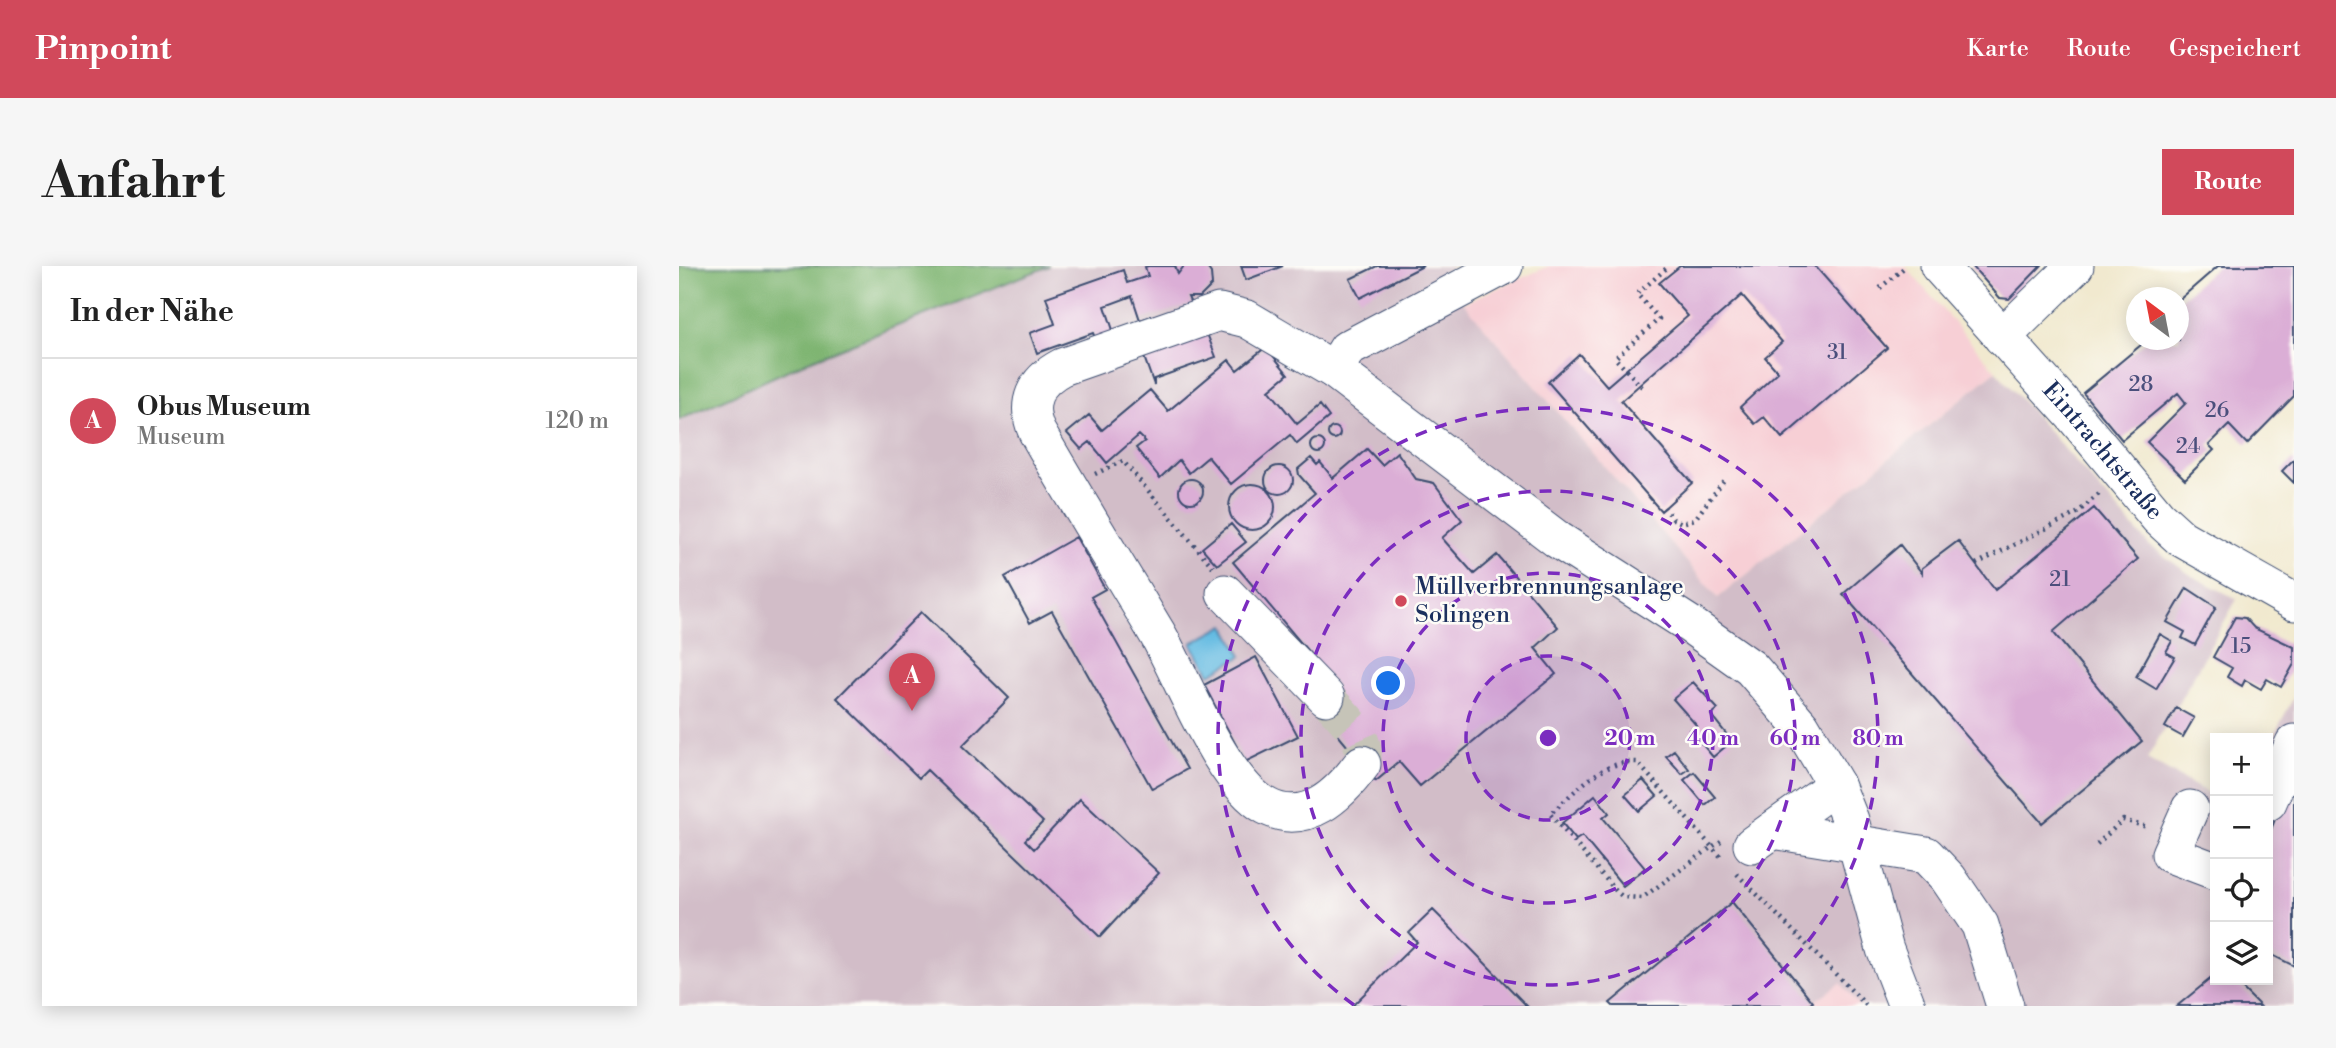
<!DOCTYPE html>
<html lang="de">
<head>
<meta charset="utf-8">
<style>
	body { margin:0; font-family:"Libre Bodoni",serif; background:#f6f6f6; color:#222 }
	.controls { position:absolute; right:21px; bottom:21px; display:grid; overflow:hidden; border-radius:0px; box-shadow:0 4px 18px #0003 }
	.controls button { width:63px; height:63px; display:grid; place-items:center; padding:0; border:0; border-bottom:2px solid #e0e0e0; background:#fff; color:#222; font:35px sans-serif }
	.compass { position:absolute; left:1447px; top:21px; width:63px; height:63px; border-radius:50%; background:#fff; box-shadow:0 4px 18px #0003; rotate:328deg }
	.you { position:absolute; left:710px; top:418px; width:24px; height:24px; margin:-18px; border:5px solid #fff; border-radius:50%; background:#1a73e8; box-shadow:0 0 0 10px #1a73e833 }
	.badge { display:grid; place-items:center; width:46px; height:46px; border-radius:50%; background:#d1495b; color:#fff; font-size:23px; font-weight:700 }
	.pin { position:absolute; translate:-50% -58px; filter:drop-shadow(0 2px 4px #0008) }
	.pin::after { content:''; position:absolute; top:37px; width:24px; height:21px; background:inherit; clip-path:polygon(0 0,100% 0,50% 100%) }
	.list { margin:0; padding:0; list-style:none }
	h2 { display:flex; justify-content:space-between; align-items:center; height:91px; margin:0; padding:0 28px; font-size:30px }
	h2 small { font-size:23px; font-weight:400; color:#767676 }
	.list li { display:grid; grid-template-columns:46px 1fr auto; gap:21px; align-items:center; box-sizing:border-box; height:126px; padding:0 28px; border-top:2px solid #e0e0e0 }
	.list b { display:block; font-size:26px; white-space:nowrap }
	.list p { margin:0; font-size:23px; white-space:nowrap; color:#767676 }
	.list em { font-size:23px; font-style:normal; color:#767676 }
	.icon { flex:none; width:38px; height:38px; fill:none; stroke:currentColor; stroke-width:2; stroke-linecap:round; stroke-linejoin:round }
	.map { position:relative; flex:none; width:1615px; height:740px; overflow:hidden; border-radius:0px }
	header { display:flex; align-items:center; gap:42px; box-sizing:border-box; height:98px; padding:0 35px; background:#d1495b; color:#fff }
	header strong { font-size:33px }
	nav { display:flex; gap:38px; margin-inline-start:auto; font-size:24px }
	.intro { display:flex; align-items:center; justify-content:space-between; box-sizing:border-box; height:168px; padding:0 42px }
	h1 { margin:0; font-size:49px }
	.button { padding:18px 32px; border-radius:0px; background:#d1495b; color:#fff; font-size:24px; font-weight:700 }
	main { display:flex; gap:42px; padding:0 42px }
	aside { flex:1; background:#fff; border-radius:0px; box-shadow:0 4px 18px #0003 }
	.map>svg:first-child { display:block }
	.built { fill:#f7cfd5 }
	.industrial { fill:#d2bdc8 }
	.forest { fill:#7fb572; stroke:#4d7268; stroke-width:2 }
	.water { fill:#65bbe2; stroke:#4075a0; stroke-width:2 }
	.building { fill:#dbaed6 }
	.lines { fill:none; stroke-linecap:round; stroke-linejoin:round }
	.minor-tunnel { stroke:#c6c4b8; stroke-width:37; stroke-dasharray:37 18; stroke-linecap:butt }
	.minor-casing { stroke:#3b4b6f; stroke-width:39 }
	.path { stroke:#3b4b6f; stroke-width:4.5; stroke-dasharray:2 5; stroke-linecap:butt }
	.minor { stroke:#fff; stroke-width:37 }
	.ring { fill:none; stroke:#7b2cbf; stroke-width:3.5; stroke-dasharray:12 9 }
	.poi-dot { fill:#d1495b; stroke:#fdfcf7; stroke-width:2.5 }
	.labels { text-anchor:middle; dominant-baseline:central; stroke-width:5; stroke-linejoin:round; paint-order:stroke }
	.number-label { font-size:21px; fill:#4b4f7c }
	.street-label { font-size:24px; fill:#1b2f5e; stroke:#fdfcf7 }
	.poi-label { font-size:24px; fill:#1b2f5e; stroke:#fdfcf7; text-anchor:start }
	.centre { fill:#7b2cbf; stroke:#fdfcf7; stroke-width:3.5 }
	.ring-label { font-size:21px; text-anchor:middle; font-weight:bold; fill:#7b2cbf; stroke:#fdfcf7; stroke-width:5; stroke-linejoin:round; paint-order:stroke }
</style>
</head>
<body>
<header>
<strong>Pinpoint</strong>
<nav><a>Karte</a><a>Route</a><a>Gespeichert</a></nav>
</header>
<div class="intro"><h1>Anfahrt</h1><a class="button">Route</a></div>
<main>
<aside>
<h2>In der Nähe<small></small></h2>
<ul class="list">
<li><span class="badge">A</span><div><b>Obus Museum</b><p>Museum</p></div><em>120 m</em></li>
</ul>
</aside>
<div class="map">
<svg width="1615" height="740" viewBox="0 0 1615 740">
	<rect width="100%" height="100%" fill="#fdfcf7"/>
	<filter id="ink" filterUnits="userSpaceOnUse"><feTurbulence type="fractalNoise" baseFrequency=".0143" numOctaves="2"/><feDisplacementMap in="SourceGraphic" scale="14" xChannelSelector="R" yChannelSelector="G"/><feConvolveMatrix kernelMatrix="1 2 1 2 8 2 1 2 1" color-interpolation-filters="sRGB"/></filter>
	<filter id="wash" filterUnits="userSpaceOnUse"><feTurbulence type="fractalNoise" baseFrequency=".00686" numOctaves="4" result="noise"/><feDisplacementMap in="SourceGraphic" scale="28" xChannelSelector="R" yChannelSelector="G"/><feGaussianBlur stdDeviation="1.57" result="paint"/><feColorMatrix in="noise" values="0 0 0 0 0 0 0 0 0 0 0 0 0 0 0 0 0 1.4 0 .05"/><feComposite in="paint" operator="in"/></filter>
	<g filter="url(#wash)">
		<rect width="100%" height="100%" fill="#f1e9cf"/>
		<path class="built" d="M870 0H1226L1317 105 1039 332 784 37Z
			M1161 716 1180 740H1128Z"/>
		<path class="industrial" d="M370 0H775L761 8 775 26 1039 332 1317 105 1470 279 1513 310 1558 333 1468 493 1536 531V709L1499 740H1180L1161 717 1129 740H0V154L127 96Z
			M1615 431V740H1581L1555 714H1589V480Z"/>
		<path class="forest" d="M0 0H370L127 96 0 154Z"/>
		<path class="water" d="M546 359 563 390 531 408 513 377Z"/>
		<g id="blocks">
			<path class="building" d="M469 0H496L499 8 505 0H527L532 7 533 19 521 31H509L512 38 461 54 453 30 426 40 438 76 420 82 414 67 358 87 351 67 376 58 367 31 444 4 448 17 469 10 466 1Z
				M562 0H604L567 14Z
				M698 0H744L681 32 671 13Z
				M1001 0H1136L1208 82 1103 172 1085 151 1076 158 1061 141 1099 106 1086 91 1103 76 1063 29 942 135 1013 217 982 245 869 116 900 88 928 120 1009 50 980 17Z
				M1293 0H1362L1330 33 1321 32Z
				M1539 0H1615V130L1568 178 1550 159 1530 179 1535 184 1506 213 1468 176 1507 137 1499 127 1443 174 1404 127 1468 74H1500V34Z
				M527 65 537 91 475 113V119L464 88Z
				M587 81 609 108 590 124 618 158 641 139 650 151 618 178 611 169 552 218 529 191 510 207 500 194 481 212 457 182 466 175 460 169 428 197 411 176 402 183 388 167 410 149 423 164 471 124 489 145 550 94 558 104Z
				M649 167a6 6 0 1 1 12 0a6 6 0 1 1-12 0Z
				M632 180a7 7 0 1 1 14 0a7 7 0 1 1-14 0Z
				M688 183 703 199 718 186 737 213 755 217 783 254 763 272 795 308 818 289 879 361 856 382 877 408 741 520 720 496 697 515 636 441 659 421 554 296 636 227 620 209 619 203 632 192 638 199 641 196 654 212Z
				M1615 193V217L1603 205Z
				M586 214a14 14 0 1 1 28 0a14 14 0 1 1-28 0Z
				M500 225a12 12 0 1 1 24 0a12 12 0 1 1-24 0Z
				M550 241a23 23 0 1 1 46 0a23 23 0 1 1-46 0Z
				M1415 242 1459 293 1374 366 1463 475 1363 557 1164 328 1221 279 1243 307V302L1279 275 1316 324Z
				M552 258 567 276 538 299 523 282Z
				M397 271 426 323 412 331 508 503 473 523 373 345 351 357 326 311Z
				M1508 322 1537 341 1516 379 1503 372 1506 366 1488 356Z
				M242 346 330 432 283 480 364 556 346 574 355 583 401 533 480 607 421 671 248 504 240 512 158 432Z
				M1556 351 1566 352 1575 362 1615 381V398L1602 421 1588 413 1582 423 1566 414 1563 420 1548 411 1553 402 1534 391Z
				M1481 368 1493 375 1487 386 1496 391 1477 423 1457 411Z
				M577 391 619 470 566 496 525 419Z
				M1014 416 1039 443 1032 449 1053 475 1034 491 1011 464 1018 460 994 433Z
				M1497 442 1515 452 1504 471 1486 461Z
				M995 484 1010 503 1003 508 987 490Z
				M1015 506 1036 531 1026 539 1005 514Z
				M1615 506V700L1589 687V571Z
				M964 514 978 530 960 545 946 529Z
				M916 529 930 547 924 552 966 602 944 620 903 570 897 574 883 557Z
				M1053 636 1134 736 1128 740H934L931 737Z
				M754 644 762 652 848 740H673L738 676 730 667Z
				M1536 709V714H1555L1581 740H1498Z"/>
		</g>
	</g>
	<g filter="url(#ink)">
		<use href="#blocks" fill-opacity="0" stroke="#3b4b6f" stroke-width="2"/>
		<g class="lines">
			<path class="minor-tunnel" d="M647 431C663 451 691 471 683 498"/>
			<defs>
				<g id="minor">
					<path id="s1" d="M1260 0 1394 149 1479 251 1502 272 1615 336"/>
					<path d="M1323 71 1396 0"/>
					<path d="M655 104 668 83 825 0"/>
					<path d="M546 327 647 431"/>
					<path d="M683 498C661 528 627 562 587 540 541 514 505 414 478 367 438 300 397 234 358 166 345 137 356 115 383 101L540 46 568 53 655 104 879 274 1010 358 1072 402 1122 460 1157 519 1171 554 1206 683 1228 740"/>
					<path d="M1589 536 1615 477"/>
					<path d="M1511 543 1491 588 1536 605"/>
					<path d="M1094 564 1247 589 1269 612 1301 659 1326 740"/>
					<path d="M1073 579 1157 519"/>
				</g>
			</defs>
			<use href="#minor" class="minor-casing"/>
			<path class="path" d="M1201 22 1227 0
				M963 121 936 92 980 53 958 28 990 0
				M416 208 444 195 534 301
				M985 241 994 253 1003 257 1016 253 1045 214
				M1297 298 1398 247 1420 228
				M1042 575 1033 581 963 632 944 631 938 626 871 548C896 526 922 494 958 496L1033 581 1042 591
				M1418 578 1444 554 1468 561
				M1058 608 1188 740"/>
			<use href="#minor" class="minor"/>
		</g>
	</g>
	<circle cx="869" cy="472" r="82" fill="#7b2cbf" fill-opacity=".12"/>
	<g class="ring">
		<circle cx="869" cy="472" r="82"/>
		<circle cx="869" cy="472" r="165"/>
		<circle cx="869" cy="472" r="247"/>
		<path d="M675 739A330 330 0 1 1 1063 739"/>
	</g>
	<circle class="poi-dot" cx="722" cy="335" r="7"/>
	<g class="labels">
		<g class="number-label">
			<text x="1158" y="87">31</text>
			<text x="1462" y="119">28</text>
			<text x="1538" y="145">26</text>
			<text x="1509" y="181">24</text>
			<text x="1381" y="314">21</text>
			<text x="1562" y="381">15</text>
		</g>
		<g class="street-label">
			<text stroke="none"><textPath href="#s1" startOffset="247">Eintrachtstraße</textPath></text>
		</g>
		<g class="poi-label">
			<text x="736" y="321">Müllverbrennungsanlage<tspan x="736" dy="28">Solingen</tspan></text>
		</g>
	</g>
	<circle cx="869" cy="472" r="10" class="centre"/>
	<g class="ring-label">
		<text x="951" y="479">20 m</text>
		<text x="1034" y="479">40 m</text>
		<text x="1116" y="479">60 m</text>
		<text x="1199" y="479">80 m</text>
	</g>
</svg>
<div class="controls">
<button>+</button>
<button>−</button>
<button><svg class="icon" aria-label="locate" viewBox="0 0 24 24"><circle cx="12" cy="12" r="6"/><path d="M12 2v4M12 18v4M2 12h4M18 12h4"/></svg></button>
<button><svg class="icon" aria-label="layers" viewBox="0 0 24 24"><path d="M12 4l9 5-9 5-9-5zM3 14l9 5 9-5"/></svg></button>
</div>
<svg class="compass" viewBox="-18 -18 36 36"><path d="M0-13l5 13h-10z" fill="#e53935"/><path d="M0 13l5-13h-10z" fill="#767676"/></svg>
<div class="you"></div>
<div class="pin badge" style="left:233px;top:445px">A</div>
</div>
</main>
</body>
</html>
